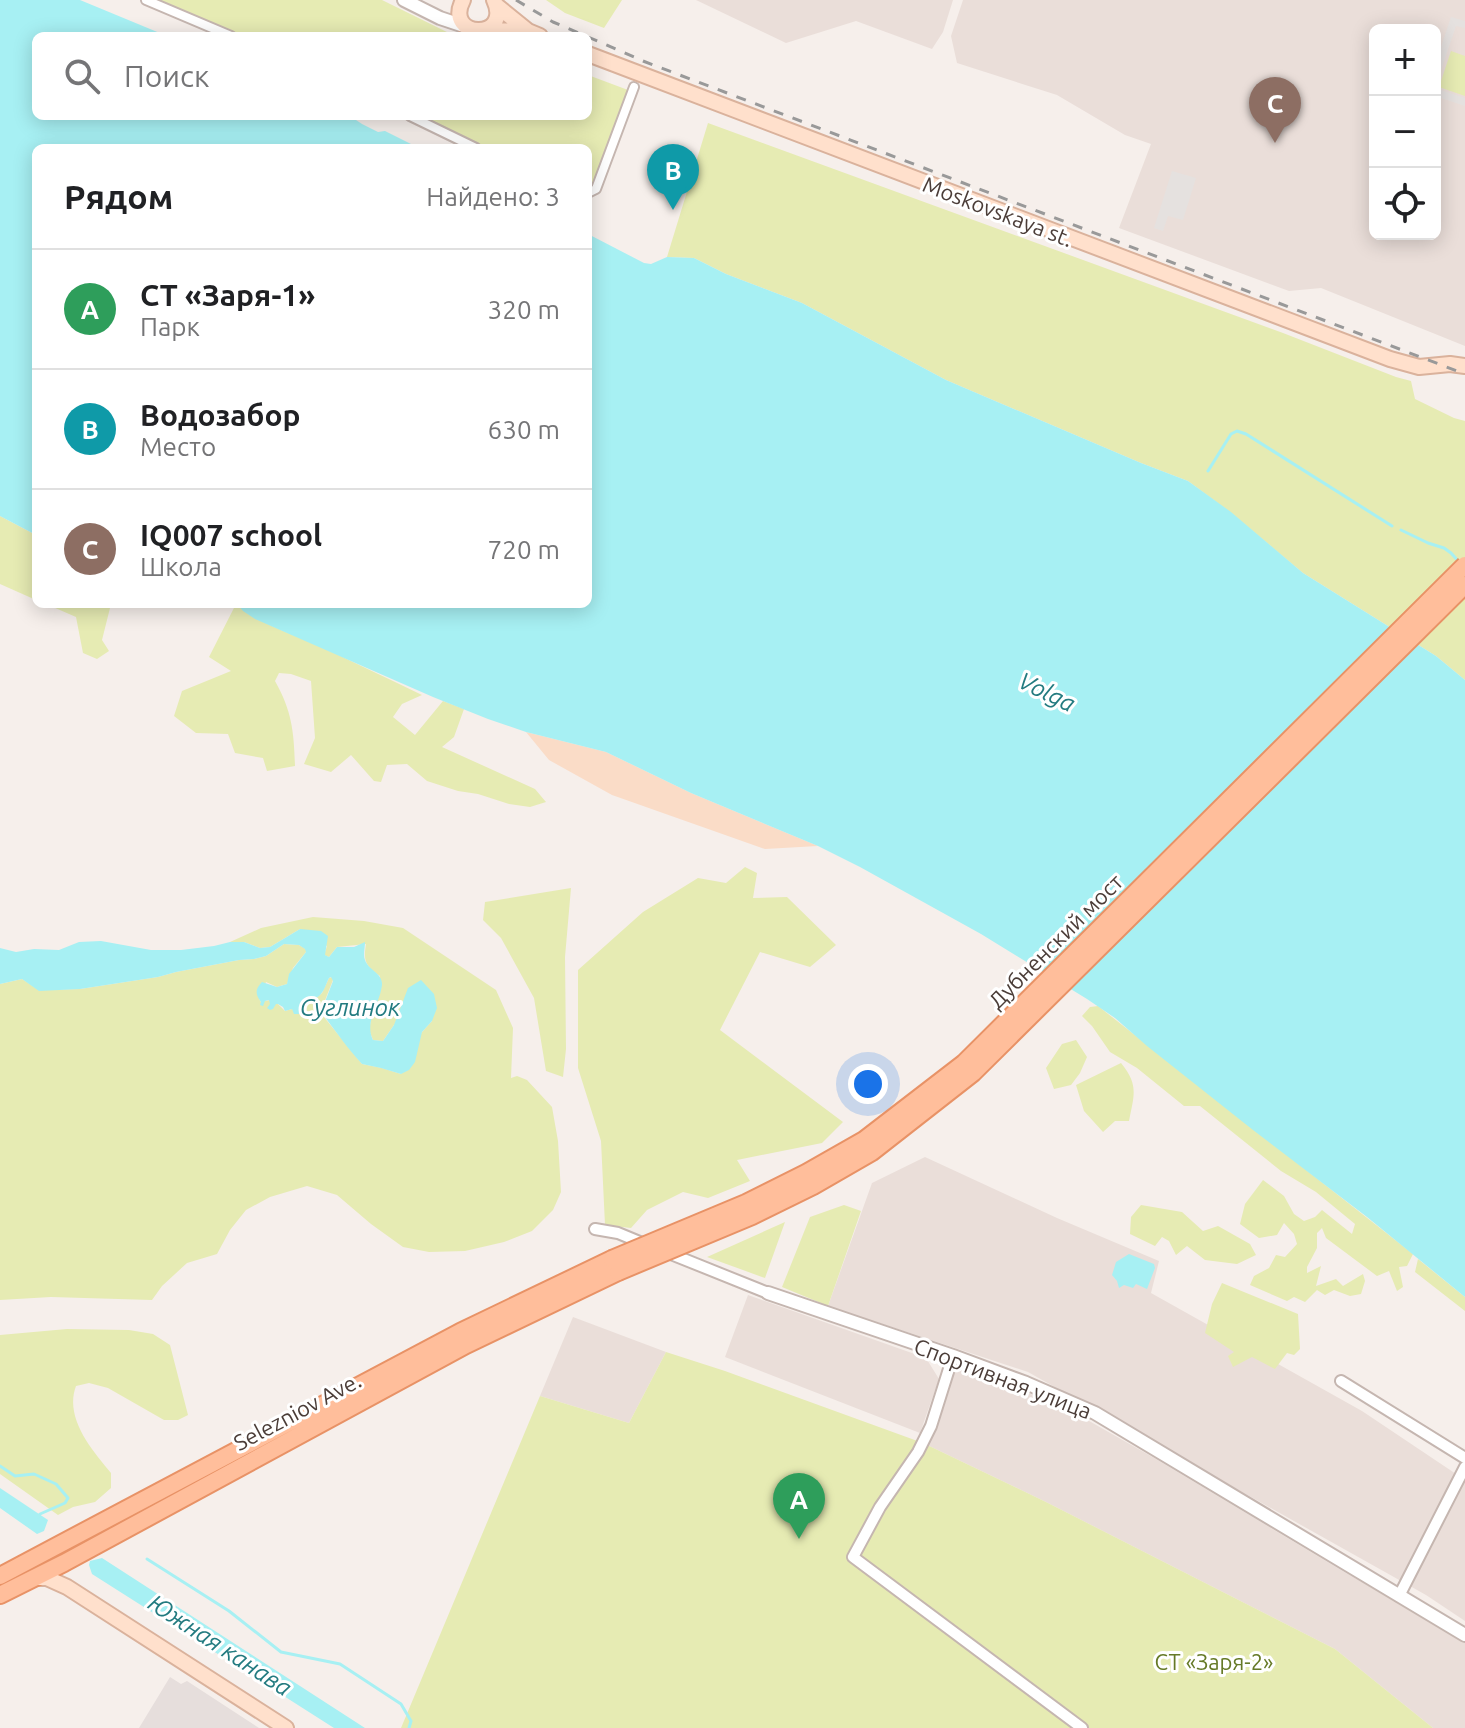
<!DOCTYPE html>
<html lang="ru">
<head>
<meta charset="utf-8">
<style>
	body { margin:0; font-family:Ubuntu,sans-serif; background:#f2f2f2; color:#202124 }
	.controls { position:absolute; right:24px; top:24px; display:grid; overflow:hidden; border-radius:12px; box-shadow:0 4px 20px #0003 }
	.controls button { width:72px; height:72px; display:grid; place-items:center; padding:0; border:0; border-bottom:2px solid #e0e0e0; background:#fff; color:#202124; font:40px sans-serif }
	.you { position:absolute; left:868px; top:1084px; width:28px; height:28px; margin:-20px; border:6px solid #fff; border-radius:50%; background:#1a73e8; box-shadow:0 0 0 12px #1a73e833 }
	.badge { display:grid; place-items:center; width:52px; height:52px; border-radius:50%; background:#ff194b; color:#fff; font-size:26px; font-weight:700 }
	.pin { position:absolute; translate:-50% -66px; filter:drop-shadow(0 2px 4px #0008) }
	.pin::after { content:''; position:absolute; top:42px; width:28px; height:24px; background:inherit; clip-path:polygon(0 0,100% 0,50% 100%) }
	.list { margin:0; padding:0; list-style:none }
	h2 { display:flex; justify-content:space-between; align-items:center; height:104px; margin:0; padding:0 32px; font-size:34px }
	h2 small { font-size:26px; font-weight:400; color:#757577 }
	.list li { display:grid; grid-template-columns:52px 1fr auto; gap:24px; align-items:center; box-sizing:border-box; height:120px; padding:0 32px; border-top:2px solid #e0e0e0 }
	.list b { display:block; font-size:30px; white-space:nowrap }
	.list p { margin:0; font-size:26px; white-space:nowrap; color:#757577 }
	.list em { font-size:26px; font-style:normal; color:#757577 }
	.icon { flex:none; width:44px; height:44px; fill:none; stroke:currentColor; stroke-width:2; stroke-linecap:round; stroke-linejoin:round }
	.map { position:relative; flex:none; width:1465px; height:1728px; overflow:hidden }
	.search { position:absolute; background:#fff; box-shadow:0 4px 20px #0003; left:32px; top:32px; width:560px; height:88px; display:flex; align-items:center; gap:20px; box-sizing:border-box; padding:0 28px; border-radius:12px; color:#757577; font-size:30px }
	.panel { position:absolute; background:#fff; box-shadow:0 4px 20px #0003; left:32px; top:144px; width:560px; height:464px; border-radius:12px }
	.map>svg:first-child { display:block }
	.residential { fill:#eaded9; fill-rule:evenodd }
	.industrial { fill:#e6dedc }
	.green { fill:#e6ebb3 }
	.sand { fill:#fadcc7 }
	.parking { fill:#e5e1df }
	.water { fill:#a7f0f3 }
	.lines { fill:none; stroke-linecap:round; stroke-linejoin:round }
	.stream { stroke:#a7f0f3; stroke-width:3 }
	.pedestrian-casing { stroke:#c5b6b0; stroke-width:12 }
	.minor-casing { stroke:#c5b6b0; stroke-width:14 }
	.tertiary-casing { stroke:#c5b6b0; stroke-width:16 }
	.secondary-casing { stroke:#dab29c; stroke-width:18 }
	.primary-casing { stroke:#e89266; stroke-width:20 }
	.pedestrian { stroke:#fff; stroke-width:8 }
	.minor { stroke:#fff; stroke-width:10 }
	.tertiary { stroke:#fff; stroke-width:12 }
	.secondary { stroke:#ffe0cc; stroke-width:14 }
	.primary { stroke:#ffbe9b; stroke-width:16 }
	.rail { stroke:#999; stroke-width:3; stroke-dasharray:10 10; stroke-linecap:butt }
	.primary-bridge-casing { stroke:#e89266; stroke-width:20; stroke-linecap:butt }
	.primary-bridge { stroke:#ffbe9b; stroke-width:16 }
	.labels { text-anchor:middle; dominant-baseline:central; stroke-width:6; stroke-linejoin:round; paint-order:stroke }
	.street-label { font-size:22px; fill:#4b3d38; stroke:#fff }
	.park-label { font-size:22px; fill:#667a27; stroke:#fff }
	.water-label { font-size:24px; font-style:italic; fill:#237b80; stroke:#fff }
</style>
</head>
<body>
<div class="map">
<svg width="1465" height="1728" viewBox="0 0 1465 1728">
	<rect width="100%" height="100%" fill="#f6efeb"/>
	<path class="residential" d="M696 0H953L943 32 932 49 856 21 786 43Z
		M963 0H1465V346L1321 288 1289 291 1119 228 1151 144 1125 135 1057 95 957 63 951 36ZM1375 30H1435V234H1375Z
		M925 1157 1057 1218 1159 1261 1151 1293 1362 1411 1465 1480V1621L1426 1595 1028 1372 828 1306 872 1183Z
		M748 1295 926 1358 939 1379 920 1433 725 1357Z
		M573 1317 666 1352 629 1423 540 1396Z
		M954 1363 1068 1409 1156 1459 1346 1573 1465 1641V1728H1433L1335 1649 1046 1502 923 1443Z"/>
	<path class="industrial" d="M170 1677 181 1684 187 1681 259 1728H139Z"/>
	<path class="green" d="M151 0H382L455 36H235Z
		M546 0H622L604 28 565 13Z
		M1451 51 1465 56V96L1439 87Z
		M588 75 628 90 594 186 588 189V148H483L416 116H588Z
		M708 123 1283 333 1396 377 1411 381 1415 399 1454 418 1465 421V680L1436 656 1303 573 1230 512 1188 481 1141 463 946 380 802 303 726 274 694 258 667 257Z
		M0 516 36 535V600L0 584Z
		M46 604H111L102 640 109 651 97 659 83 653 76 617Z
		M236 604C256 622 283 630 308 641 346 658 384 677 422 695L402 704 393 717 415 735 443 701 464 709 454 737 442 747 535 789 546 802 530 807 509 804 478 794 458 791 427 781 407 764 387 765 381 782 374 781 351 755 331 772 304 764 315 738 311 681 291 674 279 673 275 681C292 711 294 732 295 766L267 771 263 758 235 753 228 734 196 733 174 716 182 691 231 671 209 657Z
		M745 867 757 873 753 898 787 897 836 945 810 967 760 952 720 1030 843 1122 822 1143 737 1160 750 1181 708 1198 683 1192 647 1210 631 1228 605 1225 601 1141 578 1068V970L643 912 698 878 726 883Z
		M571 888 565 957 566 1049 563 1077 546 1071 534 998 501 938 483 920 485 902Z
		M313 917 364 921 403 928 496 990 513 1028 511 1078 517 1076 527 1080 552 1107 558 1141 561 1192 553 1210 532 1231 504 1242 465 1251 429 1252 403 1247 371 1224 337 1195 307 1186 270 1197 246 1210 230 1230 217 1254 187 1263 162 1286 152 1300 51 1297 0 1300V984L22 979 39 990 80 989 158 977 176 972 239 960 254 959 266 956 284 944 299 945 306 949V952L293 968 287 984 277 987 266 982 259 999 261 1002 270 1000V1004H278L285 1011 292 1009 298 1014 308 1000 316 998 322 993 329 978 332 977 333 980 322 1008 324 1017 362 1064 382 1068 401 1074 422 1032 432 1021 394 1025 383 1041 373 1040 369 1030 380 976C366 966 363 962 366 944L337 947 329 957 324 955 327 946 300 929 270 947 260 948 244 942H230L261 928Z
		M1098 1006 1413 1254 1407 1266 1399 1267 1403 1287 1397 1291 1389 1271 1377 1276 1326 1238 1322 1228 1317 1233V1248L1307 1267V1273L1321 1266 1316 1286 1336 1279 1343 1286 1363 1274 1365 1281 1361 1294 1350 1296 1334 1290 1325 1295 1317 1290 1305 1302 1294 1297 1287 1301 1250 1285 1254 1276 1269 1268 1276 1255 1285 1257 1297 1244 1294 1234 1284 1223 1277 1235 1259 1238 1240 1224 1245 1204 1263 1180 1284 1196 1294 1214 1304 1221 1315 1217 1322 1210 1352 1234 1355 1224 1316 1192 1281 1171 1200 1106H1184L1137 1068 1110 1052 1092 1026 1082 1016 1090 1007Z
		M1076 1040 1087 1057 1080 1073 1071 1085 1054 1089 1046 1068 1062 1044Z
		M1121 1063C1139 1085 1134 1095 1129 1121H1115L1103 1132 1084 1111 1076 1085Z
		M844 1205 861 1211 828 1306 782 1287 810 1217Z
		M1141 1205 1182 1212 1203 1231 1218 1226 1250 1244 1256 1255 1237 1264 1205 1260 1187 1246 1176 1255 1169 1241 1162 1237 1155 1246 1130 1234 1131 1217Z
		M785 1222 765 1278 707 1257Z
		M1418 1259 1465 1297V1311L1415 1272Z
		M1222 1283 1298 1314 1300 1349 1294 1355 1287 1353 1275 1369 1252 1357 1233 1367 1228 1356 1234 1352 1205 1333 1212 1304Z
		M67 1329 129 1330 153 1334 170 1345 188 1415 178 1420H164L108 1388 89 1383 76 1386C64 1418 92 1450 111 1473V1488L95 1502 73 1507 58 1515 0 1474V1335Z
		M666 1352 725 1371 923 1443 1046 1502 1335 1649 1433 1728H401L540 1396 629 1423Z"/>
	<path class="sand" d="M526 732 606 752 691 793 818 846 765 849 612 795 549 760Z"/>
	<path class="parking" d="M1451 17 1465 21V28L1456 26 1435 88 1465 98V106L1435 96V65Z
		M1172 171 1196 178 1183 220 1168 216 1163 231 1154 228Z"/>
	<path class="water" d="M0 0H80L167 36H36V116H350L362 124 378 132 385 131 419 148H36V535L0 516Z
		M588 234 644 263 651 264 667 257 694 258 726 274 802 303 946 380 1141 463 1188 481 1231 512 1303 573 1436 656 1465 680V1297L1367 1217 1253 1130 1147 1046 1115 1018 1087 999 981 934 860 867 818 846 691 793 606 752 526 732 488 719 433 697 255 619 243 611 237 604H588Z
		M300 929 321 931 328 936 325 955 329 957 337 947H354L365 942C365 948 363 955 365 960 369 971 383 973 382 985 380 1004 364 1021 373 1040L383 1041 394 1025 408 988 421 980 434 994 437 1008 432 1021 422 1032 415 1062 409 1070 401 1074 381 1068 362 1064C347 1048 335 1030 321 1012L333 981 331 977 329 978C326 984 324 992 319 996 308 1004 307 1000 299 1014H294L292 1009 285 1011 283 1007 278 1004H276L273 1009 270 1010 267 1008 270 1004 269 1000 265 1001 263 1006 260 1005 261 1002C255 994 255 989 262 982L277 987 287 984 289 974 306 952 305 949 299 945 284 944 266 956 254 959 239 960 176 972 158 977 80 989 39 991 22 979 0 984V948L16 952 34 949 59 950 79 942 101 941 151 950H181L214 946 230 942H244L260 948 270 947Z
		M1129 1254 1154 1264 1155 1268 1147 1289 1136 1284 1133 1288 1124 1285 1119 1288 1117 1281 1112 1275 1116 1262Z
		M0 1488 48 1520 44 1531 37 1534 0 1508Z
		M102 1558 365 1728H334L92 1574 89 1565 90 1561Z"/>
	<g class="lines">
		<path class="stream" d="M1208 471 1231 434 1237 431 1246 434 1392 526
			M1401 530 1428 543 1444 548 1451 553 1460 563
			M0 1466 15 1476 34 1474 56 1484 68 1498 65 1503 40 1514 38 1517
			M147 1559 229 1611 281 1652 340 1664 401 1704 411 1721 409 1728"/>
		<defs>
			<path id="pedestrian" d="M146 0 231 36
				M410 116 476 148
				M588 193 596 189 634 87"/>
			<path id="minor" d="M595 1229 618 1233 647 1245
				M666 1252 768 1293
				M953 1356 931 1426 918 1452 880 1507 853 1557 1082 1728
				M1341 1381 1465 1458
				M1399 1596 1465 1467"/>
			<path id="tertiary" d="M404 0 440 18 467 27
				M768 1293 953 1356 1026 1383 1095 1413 1465 1635"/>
			<path id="secondary" d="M463 0C443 39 513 41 494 0
				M496 5 528 31 540 36
				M485 30 528 31
				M588 54 1390 359 1419 367 1450 364 1465 366
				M34 1578H47L67 1587 286 1728"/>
			<path id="primary" d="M0 1576 460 1332 612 1259
				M0 1595 64 1563 466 1345 618 1272"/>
		</defs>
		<use href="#pedestrian" class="pedestrian-casing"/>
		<use href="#minor" class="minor-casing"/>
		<use href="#tertiary" class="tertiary-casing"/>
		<use href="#secondary" class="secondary-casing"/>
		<use href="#primary" class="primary-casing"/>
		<use href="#pedestrian" class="pedestrian"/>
		<use href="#minor" class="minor"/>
		<use href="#tertiary" class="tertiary"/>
		<use href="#secondary" class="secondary"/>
		<use href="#primary" class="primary"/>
		<path class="rail" d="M516 0 553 22 586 36
			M588 37 643 61 1465 374"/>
		<defs>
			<path id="primary-bridge" d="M612 1259 746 1203 806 1173 864 1140 964 1063 1465 565
				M618 1272 752 1216 813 1186 872 1152 973 1073 1465 585"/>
		</defs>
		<use href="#primary-bridge" class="primary-bridge-casing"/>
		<use href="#primary-bridge" class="primary-bridge"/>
	</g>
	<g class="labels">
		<g class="street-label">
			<text transform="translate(998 211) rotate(21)">Moskovskaya st.</text>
			<text transform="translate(1055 941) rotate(-45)">Дубненский мост</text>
			<text transform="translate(1003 1378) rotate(21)">Спортивная улица</text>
			<text transform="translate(297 1411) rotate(-28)">Selezniov Ave.</text>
		</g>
		<g class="park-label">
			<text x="1214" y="1661">СТ «Заря-2»</text>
		</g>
		<g class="water-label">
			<text transform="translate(1047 692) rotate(26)">Volga</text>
			<text x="350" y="1007">Суглинок</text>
			<text transform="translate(220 1645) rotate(33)">Южная канава</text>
		</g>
	</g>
</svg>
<div class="controls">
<button>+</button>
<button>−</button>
<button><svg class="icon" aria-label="locate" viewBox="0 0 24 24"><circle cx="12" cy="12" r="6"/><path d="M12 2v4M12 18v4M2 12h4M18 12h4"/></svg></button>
</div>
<div class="you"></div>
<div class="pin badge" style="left:799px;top:1539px;background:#2e9e5b">A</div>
<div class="pin badge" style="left:673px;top:210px;background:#0f9aa8">B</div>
<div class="pin badge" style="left:1275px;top:143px;background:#8d6e63">C</div>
<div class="search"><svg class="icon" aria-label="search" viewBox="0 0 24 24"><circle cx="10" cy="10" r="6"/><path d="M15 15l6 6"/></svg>Поиск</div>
<section class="panel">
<h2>Рядом<small>Найдено: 3</small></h2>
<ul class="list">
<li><span class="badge" style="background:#2e9e5b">A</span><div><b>СТ «Заря-1»</b><p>Парк</p></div><em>320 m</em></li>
<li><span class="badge" style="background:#0f9aa8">B</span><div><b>Водозабор</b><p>Место</p></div><em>630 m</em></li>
<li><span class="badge" style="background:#8d6e63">C</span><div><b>IQ007 school</b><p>Школа</p></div><em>720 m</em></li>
</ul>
</section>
</div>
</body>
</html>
